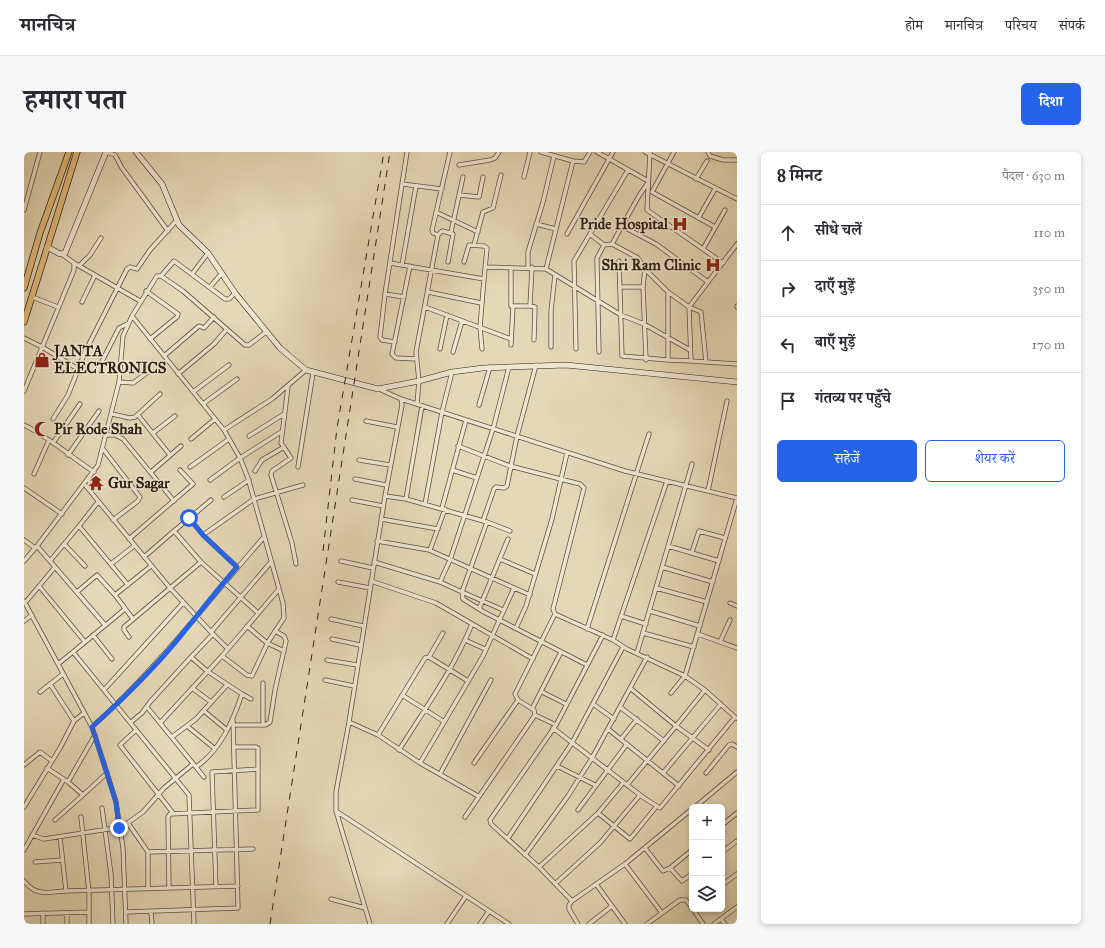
<!DOCTYPE html>
<html lang="hi">
<head>
<meta charset="utf-8">
<style>
	body { margin:0; font-family:"IM FELL Great Primer","Noto Serif Devanagari",serif; background:#f7f7f7; color:#2b2b33 }
	.controls { position:absolute; right:12px; bottom:12px; display:grid; overflow:hidden; border-radius:6px; box-shadow:0 2px 6px #0003 }
	.controls button { width:36px; height:36px; display:grid; place-items:center; padding:0; border:0; border-bottom:1px solid #e1e1e2; background:#fff; color:#2b2b33; font:20px sans-serif }
	.stop { position:absolute; width:12px; height:12px; margin:-9px; border:3px solid #2563eb; border-radius:50%; background:#fff }
	.stop.end { background:#2563eb; border-color:#fff; box-shadow:0 1px 4px #0008 }
	.list { margin:0; padding:0; list-style:none }
	h2 { display:flex; justify-content:space-between; align-items:center; height:52px; margin:0; padding:0 16px; font-size:17px }
	h2 small { font-size:13px; font-weight:400; color:#7c7c81 }
	.list li { display:grid; grid-template-columns:26px 1fr auto; gap:12px; align-items:center; box-sizing:border-box; height:56px; padding:0 16px; border-top:1px solid #e1e1e2 }
	.list b { display:block; font-size:15px; white-space:nowrap }
	.list em { font-size:13px; font-style:normal; color:#7c7c81 }
	.actions { display:flex; gap:8px; padding:12px 16px }
	.actions a { flex:1; padding:9px 0; border:1px solid #2563eb; border-radius:6px; text-align:center; font-size:14px; color:#2563eb }
	.actions .main { background:#2563eb; color:#fff }
	.icon { flex:none; width:22px; height:22px; fill:none; stroke:currentColor; stroke-width:2; stroke-linecap:round; stroke-linejoin:round }
	.map { position:relative; flex:none; width:713px; height:772px; overflow:hidden; border-radius:6px }
	header { display:flex; align-items:center; gap:24px; box-sizing:border-box; height:56px; padding:0 20px; background:#fff; border-bottom:1px solid #e1e1e2 }
	header strong { font-size:19px }
	nav { display:flex; gap:22px; margin-inline-start:auto; font-size:14px }
	.intro { display:flex; align-items:center; justify-content:space-between; box-sizing:border-box; height:96px; padding:0 24px }
	h1 { margin:0; font-size:28px }
	.button { padding:10px 18px; border-radius:6px; background:#2563eb; color:#fff; font-size:14px; font-weight:700 }
	main { display:flex; gap:24px; padding:0 24px }
	aside { flex:1; background:#fff; border-radius:6px; box-shadow:0 2px 6px #0003 }
	.map>svg:first-child { display:block }
	.lines { fill:none; stroke-linecap:round; stroke-linejoin:round }
	.street-casing { stroke:#5c4f3c; stroke-width:5 }
	.secondary-casing { stroke:#2f2113; stroke-width:6 }
	.primary-casing { stroke:#2f2113; stroke-width:7 }
	.street { stroke:#eee6d0; stroke-width:3.5 }
	.secondary { stroke:#eee6d0; stroke-width:5 }
	.primary { stroke:#e2bc7c; stroke-width:5.5 }
	.rail { stroke:#2f2113; stroke-width:1; stroke-dasharray:7 7; stroke-linecap:butt }
	.route { stroke:#2563eb; stroke-width:5 }
	.labels { text-anchor:middle; dominant-baseline:central; stroke-width:3; stroke-linejoin:round; paint-order:stroke }
	.poi-label { font-size:15px; font-weight:bold; fill:#2f2113; stroke:#eee6d0; text-anchor:start }
</style>
</head>
<body>
<header>
<strong>मानचित्र</strong>
<nav><a>होम</a><a>मानचित्र</a><a>परिचय</a><a>संपर्क</a></nav>
</header>
<div class="intro"><h1>हमारा पता</h1><a class="button">दिशा</a></div>
<main>
<div class="map">
<svg width="713" height="772" viewBox="0 0 713 772">
	<rect width="100%" height="100%" fill="#e5d8b7"/>
	<filter id="stains"><feTurbulence type="fractalNoise" baseFrequency=".005" numOctaves="4"/><feColorMatrix values="0 0 0 0 .2 0 0 0 0 .09 0 0 0 0 .02 0 0 0 .5 -.17"/></filter>
	<radialGradient id="worn" r=".72"><stop offset=".6" stop-color="#630" stop-opacity="0"/><stop offset="1" stop-color="#630" stop-opacity=".3"/></radialGradient>
	<g class="lines">
		<defs>
			<path id="street" d="M82 0 91 3 98 16 144 79
				M517 0 549 9
				M566 0 560 10 549 9 522 117 597 163 620 172 666 198
				M573 0 624 29
				M621 0 713 47
				M626 0 623 58 699 111
				M650 0 628 40 691 75
				M684 0 686 4 699 8H713
				M435 13 466 8 471 6 475 0
				M500 25 506 0
				M672 27 683 9
				M378 32 418 37
				M435 43 455 45 459 25
				M0 58 16 0
				M412 60 454 80
				M675 65 691 37
				M512 72 532 77
				M598 74 615 44 623 32
				M427 80 439 25
				M543 82 589 0
				M414 83 418 79 429 82 424 110
				M567 83 580 93 573 106V111L575 200
				M588 92 614 106 621 117
				M450 93 459 60 469 56 477 23
				M580 93 588 92 598 74 632 92 684 130
				M679 97 701 58
				M595 109 598 204 644 208
				M50 111 116 149
				M366 111 460 127 463 96 460 94 445 93 440 110
				M378 113 392 34
				M55 114 66 103 77 86
				M386 114 368 202 372 206 393 207
				M462 115 522 117
				M508 115 506 154 511 155 510 188
				M487 116V154H506
				M504 116V100L519 50 530 4
				M168 122 184 101
				M137 124 150 109 201 147H205L211 141
				M186 135 198 121
				M596 135H619
				M122 139 154 162 153 165 126 187
				M404 140 457 151
				M644 140V208L667 209
				M361 142 380 145
				M8 145 34 155
				M58 150 71 123
				M713 154V155
				M401 155 487 187
				M108 164 200 278 216 306 224 326 259 451 260 466 244 490 228 524 223 523 198 504
				M0 186 18 195 54 217
				M371 190 358 188 356 185 361 142 383 0
				M487 193 489 154
				M527 195V159L531 123
				M416 197 423 163
				M458 197 456 175 460 127
				M552 197 550 109 604 18
				M429 200 438 169
				M140 204 175 174 180 176 190 165
				M622 208 619 135 621 117 644 140 665 155 677 160 682 210 713 212
				M682 210 667 209 665 155 713 92
				M73 219 95 176 105 171
				M154 222 190 192 203 177
				M95 230 109 231 124 220
				M264 235 257 291 267 306 248 319 247 323 268 391 272 412
				M355 237 377 247 601 319 713 346 661 524 647 541
				M0 239 50 118V111L39 103
				M169 240 205 213
				M179 252 213 227
				M393 252 395 229 392 200 414 83 409 81 408 78 426 0
				M455 253 466 215
				M88 262 106 266 111 265 136 242
				M114 263 146 303
				M29 267 44 243 61 200 103 117 106 115 113 117 126 98 152 69
				M342 269 373 275
				M0 273C25 285 47 305 70 320
				M200 278 248 247 282 218
				M129 281 151 264
				M83 283H91L99 287 150 349
				M225 284 260 262
				M167 287 191 267
				M29 291 56 252
				M434 294 486 314 556 332 560 336 529 457 531 462 491 542 494 548
				M79 297 116 345 114 349 89 368
				M44 303 75 259
				M335 308 366 313
				M166 315 205 287
				M274 315 289 221
				M428 318 453 326
				M231 319 238 308 260 295
				M127 320 157 294
				M10 322 25 288
				M331 327 362 333
				M186 328 216 306 257 280
				M61 333 146 436 187 480
				M0 336 38 362
				M684 339 703 249
				M361 344 382 347
				M200 345 225 328
				M328 348 359 354
				M74 350 55 374 104 433
				M401 352 418 260 428 220
				M418 356 442 268
				M165 366 179 383
				M357 367 414 377
				M459 369 470 337 472 335 480 336 483 334 493 284 512 213
				M463 370 486 379
				M105 387 169 332 156 318
				M0 388 11 396
				M353 389 405 398 506 443
				M40 392 61 414
				M13 394 74 313 95 230 99 184 108 164 133 124H137L159 139 221 193H225L242 180
				M644 394 695 409
				M406 398 421 357
				M668 400 675 379 701 386
				M120 405 150 379
				M476 407 511 422
				M0 409 13 394 81 473
				M26 409 55 374
				M317 409 349 416
				M177 410 150 379 187 348
				M350 410 416 430 438 440 463 370 382 347 398 254
				M87 412 110 394
				M213 415 179 383 230 347 279 333
				M638 415 689 430
				M347 429 412 451 509 507
				M314 430 346 436
				M416 430 426 408 469 277 485 215
				M15 434 61 490
				M632 436 683 450
				M53 440 73 423 91 443
				M0 449 68 575 83 621 92 650 99 696 102 772
				M1 451 31 415
				M706 451 713 454
				M455 457 484 387
				M479 458 438 440 439 447 460 460 563 513
				M626 459 676 474
				M531 462 589 488 603 497 661 524 681 538 712 566
				M597 464 622 472
				M109 467 91 443 127 414
				M307 467 339 474
				M0 469 8 463
				M223 474 243 491 260 499
				M492 476 502 454 528 367 543 301
				M563 477 625 282
				M619 481 670 495
				M674 482 713 496
				M69 483 88 507
				M105 485 100 478V475L177 410 234 461
				M308 487 336 493
				M441 488 461 497
				M589 488 643 329
				M696 490 706 468
				M204 497 187 480 247 410
				M49 500 101 457
				M613 501 668 312
				M167 505 189 482
				M405 505 419 481
				M303 508 333 513
				M34 512 49 500 165 643 170 772
				M301 528 330 534
				M168 536 187 550
				M606 536 652 574 681 538
				M80 538 159 451
				M16 540 39 522
				M518 540 542 552
				M378 543 419 569
				M569 552 590 567
				M123 555 180 625
				M596 555 640 589
				M508 557 537 500
				M180 559 203 578
				M50 569 60 561
				M107 570 118 561 126 550 167 505 183 519 218 542
				M325 570 354 583 396 611 454 644
				M136 571 198 504 255 437
				M209 573H241L246 570 251 538 262 489 260 484 251 479
				M239 573V531
				M163 574 190 596
				M68 575C132 518 184 449 240 385
				M529 576 620 646 636 656 711 565
				M584 577 655 634
				M112 578 96 593 149 661
				M354 583 401 506 405 505 444 529
				M148 585 172 567 203 533
				M597 587 613 567
				M375 598C401 557 430 516 448 472
				M396 611 459 504 490 436
				M450 611 494 548 510 558 511 563
				M0 613 16 600 28 609
				M533 614 571 633
				M172 615C196 599 209 569 218 542L227 547
				M23 616 44 630 59 643 83 621
				M639 621 697 552
				M682 621 705 593 708 592 713 595
				M416 622 467 528
				M44 630 71 583
				M603 633 652 574 685 598
				M0 655 36 596 50 569 26 532
				M671 655 713 620
				M78 656 87 722 89 772
				M554 658 603 592
				M312 659 485 772
				M574 661 606 687 632 655
				M57 665 65 740V772
				M441 665 511 563 532 573
				M31 668 59 643
				M104 671 124 700 229 697
				M698 673 713 661
				M8 683 20 687 98 675 119 660 140 636 169 612
				M36 685 42 739 214 734
				M484 686 548 591 599 495
				M621 696 639 719 646 716
				M0 698 40 627
				M668 698 646 716 658 729 668 722
				M698 700 713 689
				M501 703 544 644 568 606 623 505
				M11 710 38 708
				M601 712 638 761
				M515 715 574 661 599 631
				M0 729C13 745 23 740 42 739
				M532 731 576 691 616 643
				M572 732 588 754
				M698 733 713 722
				M192 735 188 620 234 617
				M145 736 144 665 146 662 234 658V596L232 595H210
				M124 737V700
				M307 747 341 756
				M548 749 601 712 668 657
				M669 757 679 772
				M102 760 214 756 209 568
				M127 760 128 772
				M0 762 65 760
				M697 767 701 772
				M19 772V761
				M43 772V761
				M346 772 312 659V640L325 570 361 344 378 253 377 247
				M423 772 442 744
				M456 772 465 759
				M554 772 545 757V753L548 749 515 715 467 672 466 668 532 573 579 483
				M565 772 588 754 601 772
				M623 772 656 748H662L668 756
				M690 772 713 755"/>
			<path id="secondary" d="M112 0 138 32 155 73 184 101 211 141 256 196 282 218 354 237 395 229 428 220 459 216 542 213 713 230
				M23 95 36 102 41 101 82 0"/>
			<path id="primary" d="M0 136 16 81 45 0
				M0 170 53 0"/>
		</defs>
		<use href="#street" class="street-casing"/>
		<use href="#secondary" class="secondary-casing"/>
		<use href="#primary" class="primary-casing"/>
		<use href="#street" class="street"/>
		<use href="#secondary" class="secondary"/>
		<use href="#primary" class="primary"/>
		<path class="rail" d="M299 399 313 276 360 0
			M246 772 366 0"/>
	</g>
	<g class="lines">
		<path class="route" d="M95 676 92 650 68 575C100 546 132 515 159 481 177 459 194 437 213 415L179 383 165 366"/>
	</g>
	<defs>
		<symbol id="hospital-bare" viewBox="-9 -9 18 18"><path d="M-5-5h3v3.5h4V-5h3V5h-3V1.5h-4V5h-3Z" fill="#8f2418" stroke="#eee6d0" stroke-width="2.5" paint-order="stroke"/></symbol>
		<symbol id="shop-bare" viewBox="-9 -9 18 18"><path d="M-5-2.5h2.3a2.7 3.5 0 0 1 5.4 0H5L5.5 6h-11ZM-1.5-2.5h3a1.5 2.3 0 0 0-3 0Z" fill="#8f2418" stroke="#eee6d0" stroke-width="2.5" paint-order="stroke"/></symbol>
		<symbol id="mosque-bare" viewBox="-9 -9 18 18"><path d="M3.5-4.9A6 6 0 1 0 3.5 4.9A5 5 0 1 1 3.5-4.9Z" fill="#8f2418" stroke="#eee6d0" stroke-width="2.5" paint-order="stroke"/></symbol>
		<symbol id="temple-bare" viewBox="-9 -9 18 18"><path d="M0-6L5-2H3V0L6.5 2.5H4V6H1.5V3h-3V6H-4V2.5H-6.5L-3 0V-2H-5Z" fill="#8f2418" stroke="#eee6d0" stroke-width="2.5" paint-order="stroke"/></symbol>
	</defs>
	<g fill-rule="evenodd">
		<use href="#hospital-bare" x="645" y="61" width="22" height="22"/>
		<use href="#hospital-bare" x="678" y="102" width="22" height="22"/>
		<use href="#shop-bare" x="7" y="197" width="22" height="22"/>
		<use href="#mosque-bare" x="7" y="266" width="22" height="22"/>
		<use href="#temple-bare" x="61" y="320" width="22" height="22"/>
	</g>
	<g class="labels">
		<g class="poi-label">
			<text x="644" y="72" text-anchor="end">Pride Hospital</text>
			<text x="677" y="113" text-anchor="end">Shri Ram Clinic</text>
			<text x="30" y="199">JANTA<tspan x="30" dy="17">ELECTRONICS</tspan></text>
			<text x="30" y="277">Pir Rode Shah</text>
			<text x="84" y="331">Gur Sagar</text>
		</g>
	</g>
	<rect width="100%" height="100%" filter="url(#stains)"/>
	<rect width="100%" height="100%" fill="url(#worn)"/>
</svg>
<div class="controls">
<button>+</button>
<button>−</button>
<button><svg class="icon" aria-label="layers" viewBox="0 0 24 24"><path d="M12 4l9 5-9 5-9-5zM3 14l9 5 9-5"/></svg></button>
</div>
<div class="stop" style="left:165px;top:366px"></div>
<div class="stop end" style="left:95px;top:676px"></div>
</div>
<aside>
<h2>8 मिनट<small>पैदल · 630 m</small></h2>
<ul class="list">
<li><svg class="icon" aria-label="ahead" viewBox="0 0 24 24"><path d="M12 20V5M6 11l6-6 6 6"/></svg><div><b>सीधे चलें</b></div><em>110 m</em></li>
<li><svg class="icon" aria-label="right" viewBox="0 0 24 24"><path d="M7 20v-9h11M14 6l5 5-5 5"/></svg><div><b>दाएँ मुड़ें</b></div><em>350 m</em></li>
<li><svg class="icon" aria-label="left" viewBox="0 0 24 24"><path d="M17 20v-9H6M10 6l-5 5 5 5"/></svg><div><b>बाएँ मुड़ें</b></div><em>170 m</em></li>
<li><svg class="icon" aria-label="arrive" viewBox="0 0 24 24"><path d="M6 21V4h12l-3 4 3 4H6"/></svg><div><b>गंतव्य पर पहुँचे</b></div></li>
</ul>
<div class="actions"><a class="main">सहेजें</a><a>शेयर करें</a></div>
</aside>
</main>
</body>
</html>
